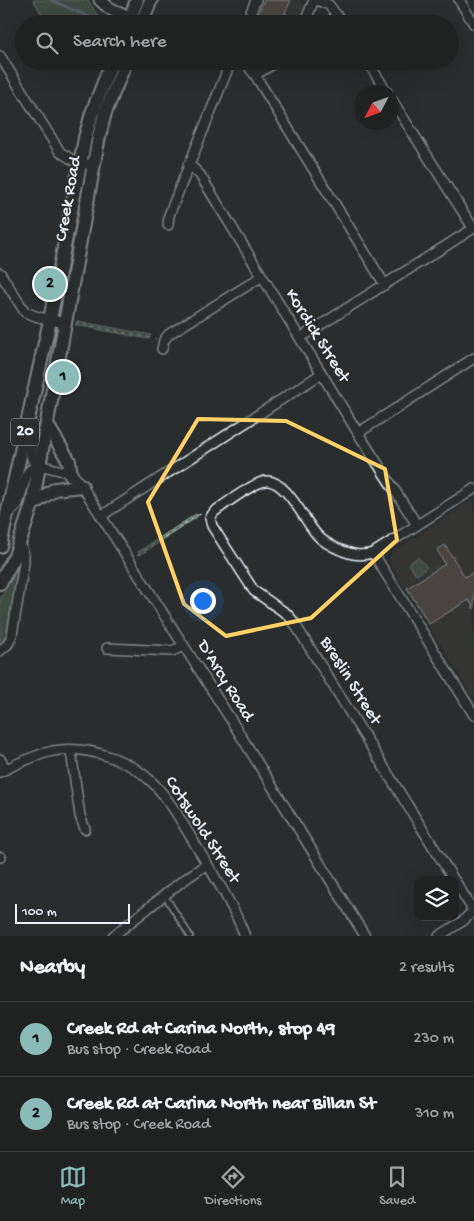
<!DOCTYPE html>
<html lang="en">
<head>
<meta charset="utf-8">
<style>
	body { margin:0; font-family:"Gochi Hand",sans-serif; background:#282a2a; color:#f1f3f6 }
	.controls { position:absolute; right:15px; bottom:15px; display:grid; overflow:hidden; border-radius:10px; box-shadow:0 5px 20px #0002 }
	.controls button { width:45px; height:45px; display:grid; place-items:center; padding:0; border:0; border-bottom:1px solid #3d3f40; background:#202222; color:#f1f3f6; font:25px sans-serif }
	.compass { position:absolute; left:354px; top:85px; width:45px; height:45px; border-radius:50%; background:#202222; box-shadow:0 5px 20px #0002; rotate:229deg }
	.scale { position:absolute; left:15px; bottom:12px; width:115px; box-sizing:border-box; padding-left:5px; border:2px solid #e8f1f8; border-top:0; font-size:14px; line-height:18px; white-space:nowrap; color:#e8f1f8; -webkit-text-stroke:4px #2a2d2e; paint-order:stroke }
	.you { position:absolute; left:202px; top:600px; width:18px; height:18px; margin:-12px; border:4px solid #fff; border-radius:50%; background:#1a73e8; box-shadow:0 0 0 8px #1a73e833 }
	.badge { display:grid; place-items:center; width:32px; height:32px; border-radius:50%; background:#8bbbb9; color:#111; font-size:16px; font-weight:700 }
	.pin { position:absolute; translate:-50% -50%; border:2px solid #fff; box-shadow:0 1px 5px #0006 }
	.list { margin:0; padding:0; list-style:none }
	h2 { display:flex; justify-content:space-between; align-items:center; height:65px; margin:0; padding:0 20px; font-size:21px }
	h2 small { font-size:16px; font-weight:400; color:#a2a4a5 }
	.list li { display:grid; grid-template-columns:32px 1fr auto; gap:15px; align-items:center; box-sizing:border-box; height:75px; padding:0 20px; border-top:1px solid #3d3f40 }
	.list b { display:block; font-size:19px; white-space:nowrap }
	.list p { margin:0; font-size:16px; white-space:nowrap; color:#a2a4a5 }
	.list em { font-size:16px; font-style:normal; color:#a2a4a5 }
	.icon { flex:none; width:28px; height:28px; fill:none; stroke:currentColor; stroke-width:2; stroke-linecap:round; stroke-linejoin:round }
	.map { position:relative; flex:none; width:474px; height:936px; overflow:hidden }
	.search { position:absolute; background:#202222; box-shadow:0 5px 20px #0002; left:15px; right:15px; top:15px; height:55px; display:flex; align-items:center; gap:12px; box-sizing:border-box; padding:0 18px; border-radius:28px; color:#a2a4a5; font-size:19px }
	.sheet { height:215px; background:#202222 }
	nav { display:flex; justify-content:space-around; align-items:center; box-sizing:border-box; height:70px; border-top:1px solid #3d3f40; background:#202222; font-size:14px; color:#a2a4a5 }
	nav a { display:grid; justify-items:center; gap:2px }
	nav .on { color:#8bbbb9 }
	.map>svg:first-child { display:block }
	.built { fill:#403d3b }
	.green { fill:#596f5b; stroke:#a0b0aa }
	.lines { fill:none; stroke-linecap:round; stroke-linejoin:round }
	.stream { stroke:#8c9fa8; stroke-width:2.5 }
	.building { fill:#726159; stroke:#e8f1f8 }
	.lane-casing { stroke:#e8f1f8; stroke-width:8 }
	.street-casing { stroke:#e8f1f8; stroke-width:12 }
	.secondary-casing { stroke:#e8f1f8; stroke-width:15 }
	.primary-casing { stroke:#e8f1f8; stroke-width:16 }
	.path { stroke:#e8f1f8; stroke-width:1; stroke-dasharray:4 4; stroke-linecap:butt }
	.lane { stroke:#2a2d2e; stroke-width:4.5 }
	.street { stroke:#2a2d2e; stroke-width:9 }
	.secondary { stroke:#2a2d2e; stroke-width:11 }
	.primary { stroke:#2a2d2e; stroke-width:12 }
	.marked { fill:none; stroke:#ffd166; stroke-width:4; stroke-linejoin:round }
	.labels { text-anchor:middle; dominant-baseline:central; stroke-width:4; stroke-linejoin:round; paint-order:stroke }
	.shield { fill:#2a2d2e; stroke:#afb6bb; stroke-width:1 }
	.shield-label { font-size:16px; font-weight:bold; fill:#e8f1f8 }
	.street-label { font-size:18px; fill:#e8f1f8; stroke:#2a2d2e }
</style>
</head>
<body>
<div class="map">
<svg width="474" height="936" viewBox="0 0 474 936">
	<rect width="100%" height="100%" fill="#2a2d2e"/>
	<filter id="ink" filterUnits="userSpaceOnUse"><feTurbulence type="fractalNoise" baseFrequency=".02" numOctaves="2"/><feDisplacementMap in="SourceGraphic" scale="10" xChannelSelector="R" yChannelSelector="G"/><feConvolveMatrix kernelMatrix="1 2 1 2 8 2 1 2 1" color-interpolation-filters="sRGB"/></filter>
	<g filter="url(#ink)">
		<path class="built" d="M263 0H300L306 9 302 24H254Z
			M474 499V699L390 564 389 558 392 552Z"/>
		<path class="green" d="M33 0H88L103 24H48Z
			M77 321 151 335 148 339 75 325Z
			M196 514 197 517 140 555 138 552Z
			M418 557 427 567 417 575 408 564Z
			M18 568 8 631 6 638 0 644V599Z"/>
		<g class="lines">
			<path class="stream" d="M51 0 96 20"/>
		</g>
		<path class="building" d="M264 0H291L285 13 287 14 283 24H254Z
			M445 545 465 577 474 572V609L469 600 429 624 407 588 445 564 437 550Z"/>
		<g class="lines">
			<defs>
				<path id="lane" d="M165 896 190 936"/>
				<path id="street" d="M317 0 329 5 343 24
					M459 0 474 24
					M246 24 256 0
					M304 24 314 0
					M0 56 60 152 73 160 93 166
					M241 61 248 66 255 75 385 285
					M367 61 387 92
					M255 75 278 61
					M392 100 473 228
					M188 165 194 169 200 175 358 433 417 525
					M168 225 169 215 231 61
					M0 273 25 312 38 317 65 323
					M300 338 474 228
					M162 349 164 340 169 334 261 277
					M26 429 32 440 31 456 33 461 39 465 67 472 75 477 82 486 231 720 365 936
					M358 433 474 358
					M8 515 18 504 27 474 30 470 39 465
					M101 516 321 374
					M373 553 474 715
					M107 648 172 651 184 646
					M0 651 8 644 12 635 24 563V555L20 543
					M71 751 80 816 85 829
					M0 759 6 769
					M0 772C16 764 35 755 53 751 86 745 129 759 152 782 171 801 184 826 198 849 215 877 233 905 245 936
					M0 857H1
					M454 880 293 621 287 614 254 591 212 526 210 518 214 512C225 504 254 482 266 481 286 479 305 522 317 535 324 543 333 547 343 551 354 555 361 556 373 553L474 489
					M455 881 473 910
					M113 936 181 882 207 864
					M439 936 463 921 474 910"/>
				<path id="secondary" d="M100 0 109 8 138 21"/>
				<path id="primary" d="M128 24 137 0
					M141 24 151 0
					M47 425 69 461 71 475
					M32 505 55 489 82 486
					M0 546 50 320 85 138 92 113 112 61
					M0 583 15 556 32 505 99 136 105 113 126 61"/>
			</defs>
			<use href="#lane" class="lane-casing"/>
			<use href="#street" class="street-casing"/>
			<use href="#secondary" class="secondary-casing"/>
			<use href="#primary" class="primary-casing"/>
			<path class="path" d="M76 323 156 339
				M137 555 198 515 202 514"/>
			<use href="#lane" class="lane"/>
			<use href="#street" class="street"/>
			<use href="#secondary" class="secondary"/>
			<use href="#primary" class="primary"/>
		</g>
	</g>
	<path d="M0 0H474V936H0ZM198 419 286 421 385 469 397 540 311 618 226 636 184 604 148 502Z" fill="#2a2d2e" fill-opacity=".55" fill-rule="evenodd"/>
	<path class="marked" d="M198 419 286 421 385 469 397 540 311 618 226 636 184 604 148 502Z"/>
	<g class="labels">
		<rect class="shield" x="11" y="418.5" width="28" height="27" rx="4"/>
		<g class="shield-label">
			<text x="25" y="432">20</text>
		</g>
		<g class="street-label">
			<text transform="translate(69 199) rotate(-80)">Creek Road</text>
			<text transform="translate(317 336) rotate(58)">Kordick Street</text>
			<text transform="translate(225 681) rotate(58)">D'Arcy Road</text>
			<text transform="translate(350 681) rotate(58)">Breslin Street</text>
			<text transform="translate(202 830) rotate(57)">Cotswold Street</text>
		</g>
	</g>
</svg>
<div class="controls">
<button><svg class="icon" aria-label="layers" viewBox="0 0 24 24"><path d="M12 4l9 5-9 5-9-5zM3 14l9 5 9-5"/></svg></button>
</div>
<svg class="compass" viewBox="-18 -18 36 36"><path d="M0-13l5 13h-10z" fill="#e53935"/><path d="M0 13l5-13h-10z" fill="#a2a4a5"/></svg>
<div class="scale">100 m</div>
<div class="you"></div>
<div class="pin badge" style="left:63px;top:377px">1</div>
<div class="pin badge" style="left:50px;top:284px">2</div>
<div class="search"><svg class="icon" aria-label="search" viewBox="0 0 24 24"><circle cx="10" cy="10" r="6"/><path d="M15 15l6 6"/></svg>Search here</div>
</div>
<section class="sheet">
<h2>Nearby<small>2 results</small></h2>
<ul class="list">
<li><span class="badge">1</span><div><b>Creek Rd at Carina North, stop 49</b><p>Bus stop · Creek Road</p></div><em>230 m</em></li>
<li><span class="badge">2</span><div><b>Creek Rd at Carina North near Billan St</b><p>Bus stop · Creek Road</p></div><em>310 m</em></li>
</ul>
</section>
<nav>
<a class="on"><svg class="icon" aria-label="map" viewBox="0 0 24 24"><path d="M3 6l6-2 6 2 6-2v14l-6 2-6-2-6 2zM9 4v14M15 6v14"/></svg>Map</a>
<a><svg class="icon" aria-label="directions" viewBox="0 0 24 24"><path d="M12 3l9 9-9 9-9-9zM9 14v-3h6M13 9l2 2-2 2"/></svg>Directions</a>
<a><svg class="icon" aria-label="saved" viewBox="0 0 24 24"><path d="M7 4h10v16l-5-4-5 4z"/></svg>Saved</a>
</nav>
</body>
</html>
